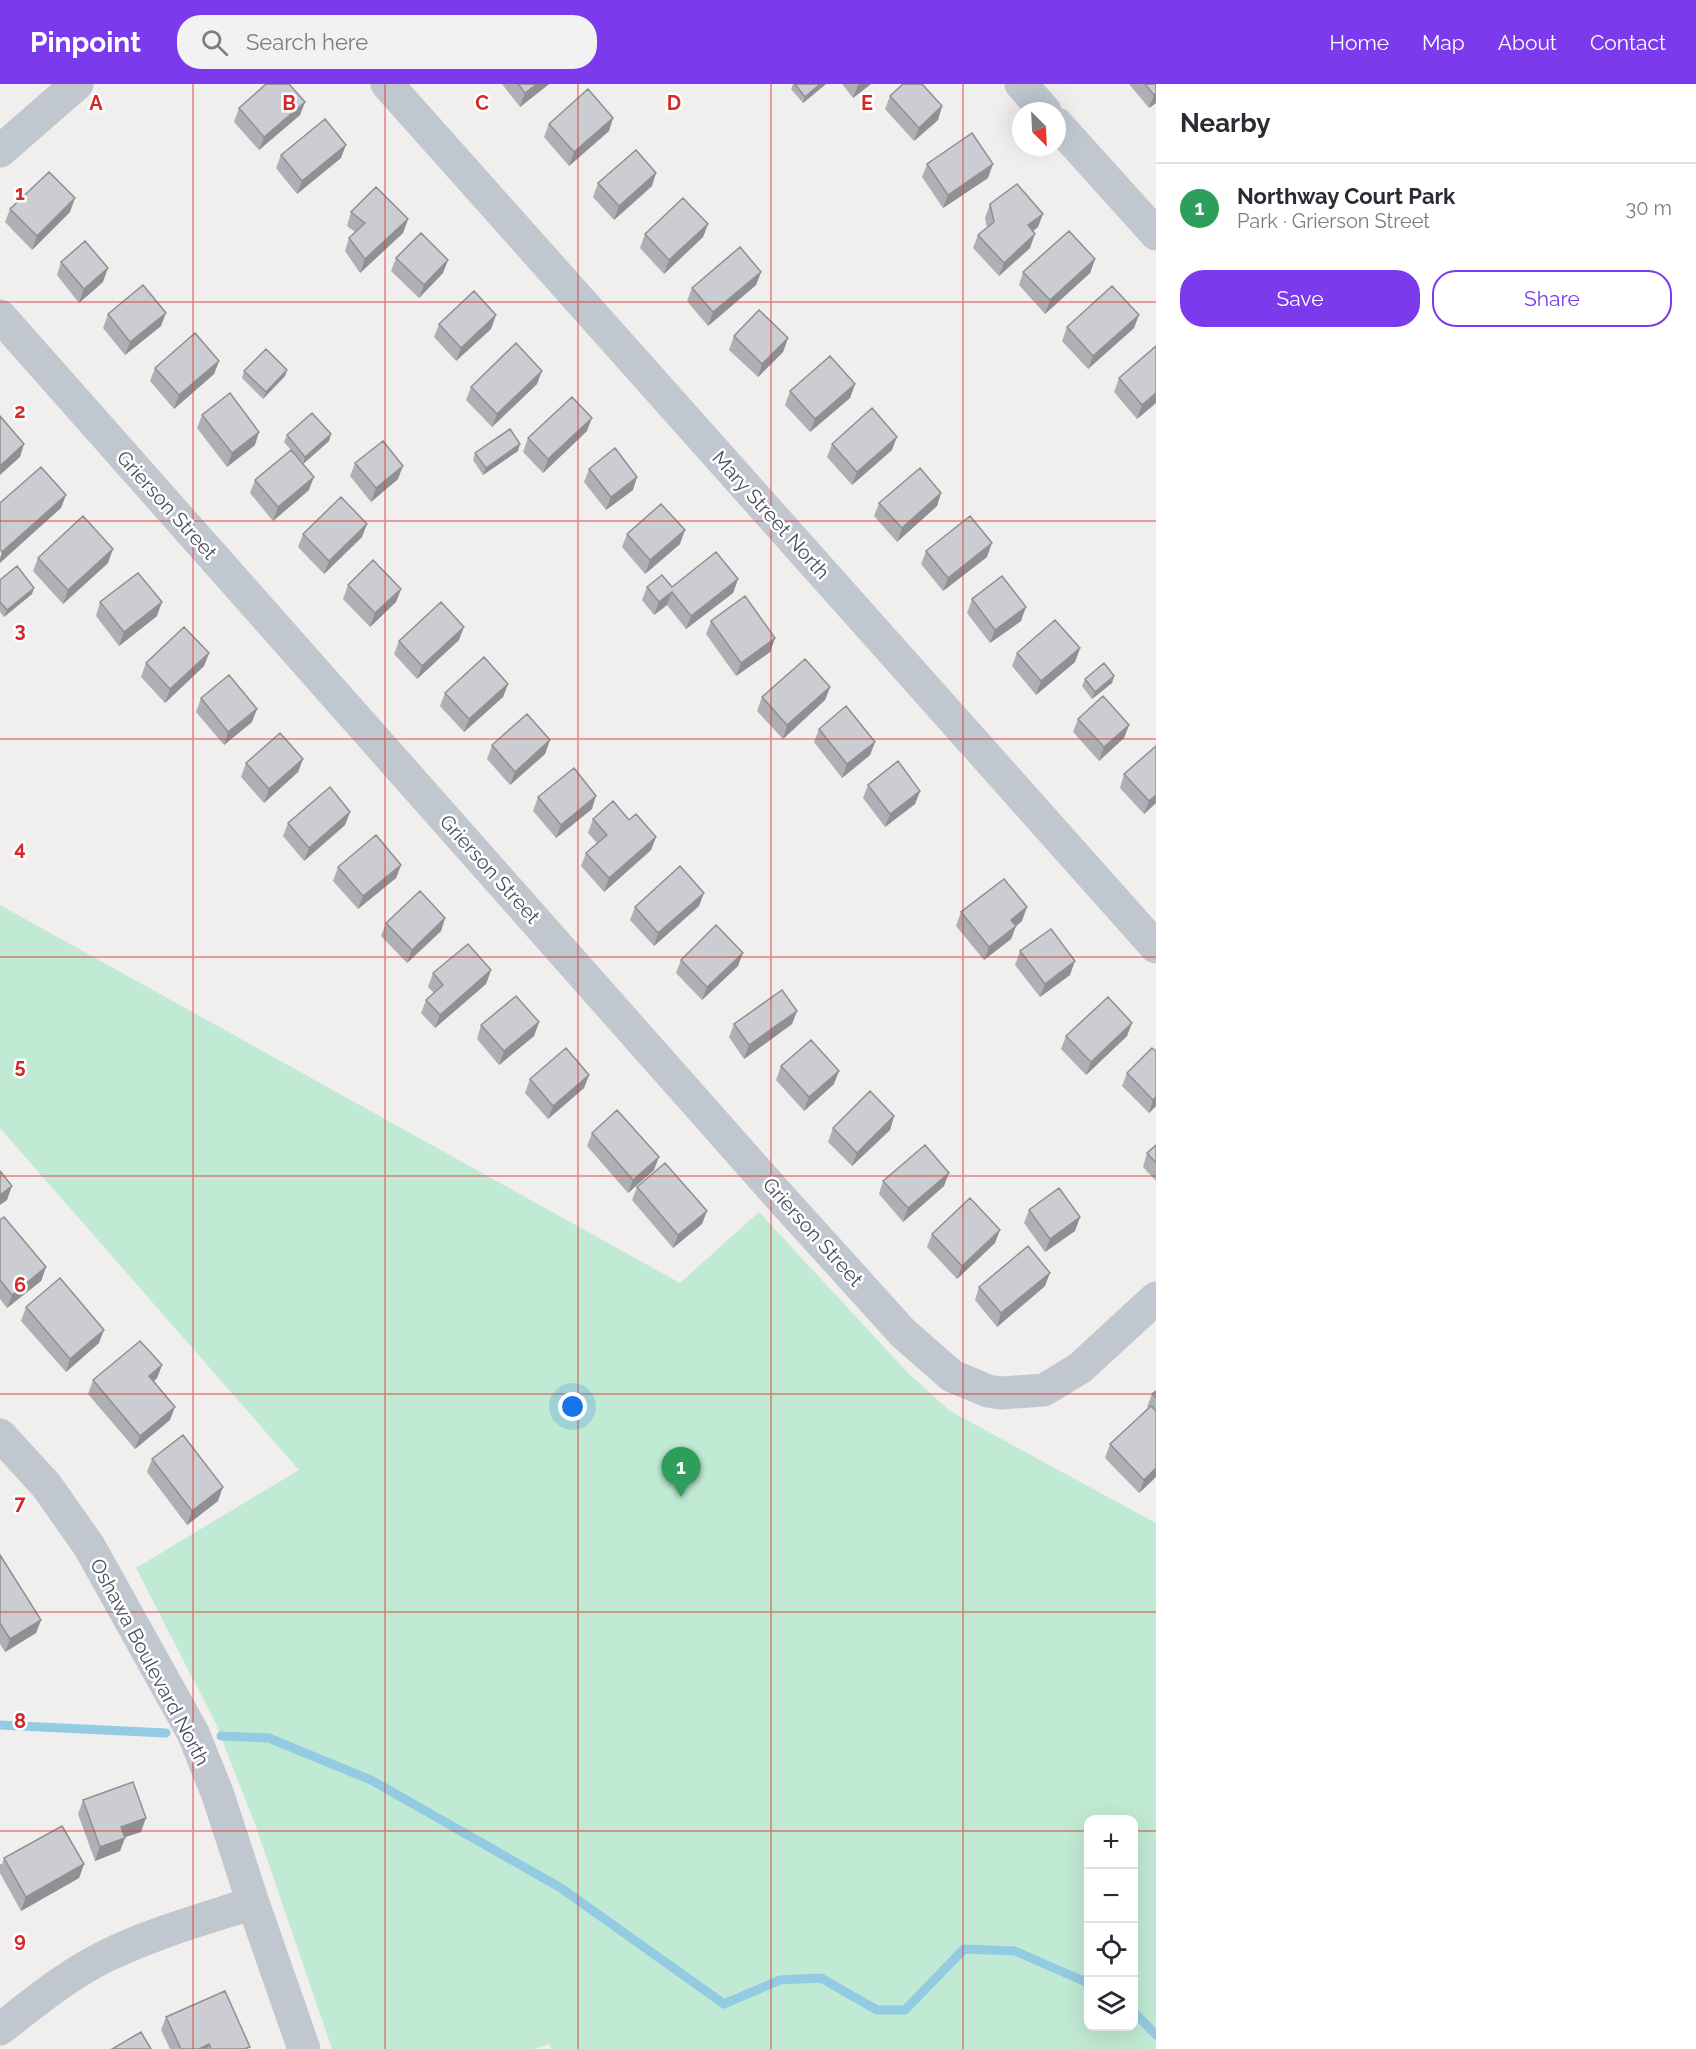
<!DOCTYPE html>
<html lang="en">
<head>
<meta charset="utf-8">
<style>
	body { margin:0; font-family:Raleway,sans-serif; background:#f2f2f3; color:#2b2b33 }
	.controls { position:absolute; right:18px; bottom:18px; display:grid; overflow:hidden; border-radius:12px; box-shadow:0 6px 24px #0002 }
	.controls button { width:54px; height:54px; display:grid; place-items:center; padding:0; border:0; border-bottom:2px solid #e1e1e2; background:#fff; color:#2b2b33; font:30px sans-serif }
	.compass { position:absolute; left:1012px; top:18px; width:54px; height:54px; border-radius:50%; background:#fff; box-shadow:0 6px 24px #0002; rotate:156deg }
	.you { position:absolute; left:573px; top:1323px; width:21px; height:21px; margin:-15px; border:4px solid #fff; border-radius:50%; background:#1a73e8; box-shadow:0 0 0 9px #1a73e833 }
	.badge { display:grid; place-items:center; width:39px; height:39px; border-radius:50%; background:#7c3aed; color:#fff; font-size:20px; font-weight:700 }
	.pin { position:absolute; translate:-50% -50px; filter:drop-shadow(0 2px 3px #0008) }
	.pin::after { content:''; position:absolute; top:32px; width:21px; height:18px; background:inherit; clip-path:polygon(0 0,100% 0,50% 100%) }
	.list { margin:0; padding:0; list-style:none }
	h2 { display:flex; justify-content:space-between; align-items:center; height:78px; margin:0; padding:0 24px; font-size:26px }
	h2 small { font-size:20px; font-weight:400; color:#7c7c81 }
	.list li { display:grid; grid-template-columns:39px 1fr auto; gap:18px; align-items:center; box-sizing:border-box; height:90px; padding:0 24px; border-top:2px solid #e1e1e2 }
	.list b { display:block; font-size:22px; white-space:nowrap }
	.list p { margin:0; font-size:20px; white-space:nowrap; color:#7c7c81 }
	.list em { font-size:20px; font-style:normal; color:#7c7c81 }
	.actions { display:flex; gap:12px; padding:18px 24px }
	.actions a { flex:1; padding:14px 0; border:2px solid #7c3aed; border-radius:24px; text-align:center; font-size:21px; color:#7c3aed }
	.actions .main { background:#7c3aed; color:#fff }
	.icon { flex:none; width:33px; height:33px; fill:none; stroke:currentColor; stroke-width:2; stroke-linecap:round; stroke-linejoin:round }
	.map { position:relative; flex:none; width:1156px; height:1965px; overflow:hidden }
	header { display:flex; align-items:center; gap:36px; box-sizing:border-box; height:84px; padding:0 30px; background:#7c3aed; color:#fff }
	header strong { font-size:28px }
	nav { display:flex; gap:33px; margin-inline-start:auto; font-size:21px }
	.search { width:420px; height:54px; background:#f2f2f3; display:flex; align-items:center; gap:15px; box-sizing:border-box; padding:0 21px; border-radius:24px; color:#7c7c81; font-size:22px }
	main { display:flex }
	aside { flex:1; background:#fff }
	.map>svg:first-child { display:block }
	.green { fill:#c1ead4; fill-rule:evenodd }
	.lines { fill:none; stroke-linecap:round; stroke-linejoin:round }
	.stream { stroke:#92cbe2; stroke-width:9 }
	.street { stroke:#c0c7cf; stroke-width:33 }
	.wall { fill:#afb0b5 }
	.shaded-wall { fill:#8f9093 }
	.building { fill:#cccdd2; stroke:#8f9093; stroke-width:1.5 }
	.grid { fill:none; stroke:#d62828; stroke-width:1.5; stroke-opacity:0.55 }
	.labels { text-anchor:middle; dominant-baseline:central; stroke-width:5; stroke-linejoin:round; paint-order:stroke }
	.street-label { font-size:20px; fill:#48505a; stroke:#fff }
	.grid-label { font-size:20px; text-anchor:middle; font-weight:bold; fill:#d62828; stroke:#fff; stroke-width:5; stroke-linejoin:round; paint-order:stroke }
</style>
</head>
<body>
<header>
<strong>Pinpoint</strong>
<div class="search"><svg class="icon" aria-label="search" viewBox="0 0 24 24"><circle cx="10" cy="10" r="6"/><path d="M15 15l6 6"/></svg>Search here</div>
<nav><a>Home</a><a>Map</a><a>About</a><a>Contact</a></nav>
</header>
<main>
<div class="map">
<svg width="1156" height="1965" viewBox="0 0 1156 1965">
	<rect width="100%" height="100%" fill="#f1eeee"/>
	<path class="green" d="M0 821 680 1199 759 1128 909 1290 950 1327 1156 1439V1965H551L549 1960 534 1965H332L255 1740 215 1638 136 1484 299 1386 0 1044ZM1088 1736H1134V1942H1088Z"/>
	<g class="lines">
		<path class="stream" d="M0 1641 166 1649
			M221 1652 269 1654 373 1697 561 1804 724 1920 780 1896 821 1894 877 1926H905L964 1865 1015 1867 1088 1899
			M1134 1928 1156 1951"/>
		<path class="street" d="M387 0 1156 863
			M1021 0 1045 27
			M1057 40 1156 150
			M0 67 77 0
			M0 232 779 1112 903 1249 952 1292 988 1307 1001 1309 1044 1306 1080 1284 1156 1214
			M0 1351 46 1401 89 1462 193 1649 218 1711 253 1819 304 1965
			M0 1945C34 1919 67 1891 106 1872 153 1849 204 1835 253 1819"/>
	</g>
	<path class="wall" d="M502 0H549L520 23Z
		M793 0H826L803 19 791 5Z
		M842 0H871L853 14Z
		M1129 0H1156V19L1149 24Z
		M890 12 942 22 938 36 914 57 885 25Z
		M305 18 300 31 259 66 234 38 239 24Z
		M613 34 609 47 569 82 544 53 549 40Z
		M281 71 341 74 297 110 276 84Z
		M927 80 988 94 943 124 922 93Z
		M598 99 652 102 614 136 593 113Z
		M990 120 1038 143 1033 147 1030 164 999 192 973 164 978 151 987 143 985 134Z
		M10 125 70 128 32 166 5 138Z
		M351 128 408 135 403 149 360 189 345 167 349 154 355 148 347 142Z
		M708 140 703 153 664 190 640 164 645 150Z
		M396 174 443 189 419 214 391 187Z
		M1095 175 1090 189 1045 230 1019 201 1023 188Z
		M61 178 103 198 79 219 57 191Z
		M761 188 756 201 708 242 687 217 692 204Z
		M108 230 161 242 125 271 103 244Z
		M439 240 491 245 456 277 434 253Z
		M1067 243 1134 244 1088 285 1062 257Z
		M734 252 788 254 783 268 758 293 729 266Z
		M1156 262V319L1137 335 1114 308 1119 294Z
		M219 277 214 290 174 325 150 297 155 284Z
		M287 286 285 292 263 315 242 294 244 287Z
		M537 300 492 343 466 316 471 303Z
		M855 300 850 314 810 348 785 321 790 307Z
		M202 331 255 361 227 383 197 344Z
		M587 347 543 389 523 368 528 354Z
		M331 350 329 357 303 380 309 406 273 437 250 409 255 396 291 366 284 358 287 351Z
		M832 360 892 366 852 401 827 373Z
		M518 367 483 391 473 376 475 369Z
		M355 379 398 395 371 418 350 392Z
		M589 385 633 406 606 426 584 398Z
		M941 409 937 422 897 458 874 432 879 419Z
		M303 450 362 453 324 490 298 463Z
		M627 450 680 460 645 490 622 463Z
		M926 467 987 473 943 507 921 480Z
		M38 474 108 479 63 520 33 487Z
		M738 495 733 509 686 545 667 521 654 531 642 516 647 503H672Z
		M0 496 32 510 4 533 0 528Z
		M348 501 401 505 396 518 370 543 343 515Z
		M972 515 1021 537 990 559 967 529Z
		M100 518 157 532 119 562 96 532Z
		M711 537 775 554 770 568 736 592 706 550Z
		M459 556 417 595 394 570 399 557Z
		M1080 564 1075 578 1036 611 1012 582 1017 569Z
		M209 569 204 582 165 619 141 593 146 579Z
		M1114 592 1112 599 1092 615 1082 602 1085 595Z
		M508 600 503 613 464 648 440 622 445 609Z
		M830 603 825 616 783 655 757 627 762 613Z
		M201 614 252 638 224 661 196 628Z
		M1078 635 1129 641 1124 654 1099 677 1073 648Z
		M819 645 875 658 870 671 842 694 814 658Z
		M550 656 545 670 510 701 487 675 492 661Z
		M1156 662V719L1144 730 1120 704 1124 690Z
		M303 675 298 688 264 719 241 693 246 679Z
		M868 701 920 707 915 720 885 743 863 714Z
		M538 713 592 725 556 754 533 727Z
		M350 728 345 741 304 777 283 752 288 739Z
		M593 735 629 736 656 753 651 766 604 808 581 782 586 769 597 759 588 749Z
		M401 781 396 794 358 825 333 797 338 783Z
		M699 822 654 862 630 836 635 823Z
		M961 828 1022 837 1016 842 1011 855 984 876 956 842Z
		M445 834 441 847 407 879 381 852 386 839Z
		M1020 867 1070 891 1040 913 1015 881Z
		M681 876 738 882 702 916 676 889Z
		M491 886 486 900 435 944 421 929 426 916 434 909 428 903 433 889Z
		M797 927 792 940 744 975 729 953 734 940Z
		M539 938 534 952 499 981 477 955 481 941Z
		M1066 952H1127L1086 991 1061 965Z
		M1152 964 1156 1022 1149 1029 1122 1002 1127 989Z
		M781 982 834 1000 804 1027 776 996Z
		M589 991 584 1004 548 1035 525 1009 530 995Z
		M894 1032 890 1046 852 1082 828 1058 833 1044Z
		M592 1049 654 1086 628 1109 587 1062Z
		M1156 1061V1097L1143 1083 1147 1069Z
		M883 1097 944 1102 903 1138 879 1110Z
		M637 1103 702 1140 673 1164 632 1116Z
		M1029 1126 1080 1133 1075 1147 1045 1168 1024 1139Z
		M0 1136 46 1183 41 1197 7 1224 0 1215Z
		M932 1150 995 1159 957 1195 927 1163Z
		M1045 1202 997 1243 975 1216 979 1203Z
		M26 1223 99 1259 66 1288 21 1237Z
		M162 1281 157 1294 154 1297 170 1336 135 1365 88 1310 93 1296Z
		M1156 1307V1393L1139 1409 1105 1374 1110 1360 1148 1324 1147 1323 1152 1310Z
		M152 1375 218 1417 187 1441 147 1388Z
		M0 1471 41 1536 36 1549 5 1568 0 1560Z
		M83 1716 141 1748 125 1753 120 1767 95 1777 78 1730Z
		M4 1774 84 1780 79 1794 21 1827 0 1789V1780H2Z
		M166 1933 249 1965H170L161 1946Z"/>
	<path class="shaded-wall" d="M537 0H549L520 23 525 9Z
		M820 0H826L803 19 805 13Z
		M859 0H871L853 14 858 1Z
		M1156 9V19L1149 24 1154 11Z
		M305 18 300 31 259 66 264 53Z
		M942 22 938 36 914 57 919 44Z
		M613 34 609 47 569 82 574 68Z
		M346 61 341 74 297 110 302 97Z
		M993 80 988 94 943 124 948 111Z
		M656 89 652 102 614 136 619 122Z
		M75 114 70 128 32 166 37 152Z
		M1043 130 1038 143 1023 155 1028 141Z
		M408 135 403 149 360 189 365 175Z
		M708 140 703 153 664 190 669 176Z
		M1035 150 1030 164 999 192 1004 179Z
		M1095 175 1090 189 1045 230 1050 216Z
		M448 176 443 189 419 214 424 201Z
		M108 184 103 198 79 219 84 205Z
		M761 188 756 201 708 242 713 228Z
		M166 229 161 242 125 271 130 258Z
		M496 231 491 245 456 277 461 264Z
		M1139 231 1134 244 1088 285 1093 272Z
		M788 254 783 268 758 293 762 280Z
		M219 277 214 290 174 325 179 311Z
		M287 286 285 292 263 315 266 308Z
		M542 287 537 300 492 343 497 330Z
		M855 300 850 314 810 348 815 335Z
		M1156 309V319L1137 335 1142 321Z
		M592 334 587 347 543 389 548 375Z
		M259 348 255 361 227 383 232 369Z
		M331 350 329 357 303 380 305 373Z
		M897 353 892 366 852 401 857 388Z
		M24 360 20 373 0 391V382Z
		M520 360 518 367 483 391 486 384Z
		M403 382 398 395 371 418 376 404Z
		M314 393 309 406 273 437 278 423Z
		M637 393 633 406 606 426 611 413Z
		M941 409 937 422 897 458 902 444Z
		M66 411 61 424 0 479V474L2 468Z
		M367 440 362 453 324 490 329 477Z
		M685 446 680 460 645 490 650 476Z
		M992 459 987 473 943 507 948 494Z
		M113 465 108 479 63 520 68 506Z
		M738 495 733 509 686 545 691 532Z
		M34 504 32 510 4 533 7 526Z
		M401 505 396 518 370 543 375 529Z
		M672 508 667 521 654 531 659 518Z
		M162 518 157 532 119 562 124 548Z
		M1026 523 1021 537 990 559 995 546Z
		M464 543 459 556 417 595 422 582Z
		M775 554 770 568 736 592 741 579Z
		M1080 564 1075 578 1036 611 1041 597Z
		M209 569 204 582 165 619 170 605Z
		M1114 592 1112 599 1092 615 1095 608Z
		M508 600 503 613 464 648 469 635Z
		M830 603 825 616 783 655 787 641Z
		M257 625 252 638 224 661 228 648Z
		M1129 641 1124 654 1099 677 1104 663Z
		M550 656 545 670 510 701 515 688Z
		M875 658 870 671 842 694 847 680Z
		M303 675 298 688 264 719 269 705Z
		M920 707 915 720 885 743 890 730Z
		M1156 711V719L1144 730 1149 717Z
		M596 712 592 725 556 754 561 741Z
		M350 728 345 741 304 777 309 764Z
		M656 753 651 766 604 808 609 794Z
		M401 781 396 794 358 825 363 812Z
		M704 809 699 822 654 862 658 849Z
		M1027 823 1022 837 1011 846 1016 842 1011 855 984 876 989 863 1011 836Z
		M445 834 441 847 407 879 412 866Z
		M743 869 738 882 702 916 707 903Z
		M1075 877 1070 891 1040 913 1045 900Z
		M491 886 486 900 435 944 440 931Z
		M797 927 792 940 744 975 749 961Z
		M539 938 534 952 499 981 504 967Z
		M1132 939 1127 952 1086 991 1091 978Z
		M839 987 834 1000 804 1027 809 1013Z
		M589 991 584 1004 548 1035 553 1022Z
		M1156 1013V1022L1149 1029 1153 1016Z
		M894 1032 890 1046 852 1082 857 1069Z
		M659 1073 654 1086 628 1109 633 1096Z
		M949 1089 944 1102 903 1138 908 1124Z
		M12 1102 7 1116 0 1121V1111Z
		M707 1127 702 1140 673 1164 678 1151Z
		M1080 1133 1075 1147 1045 1168 1050 1155Z
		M1000 1146 995 1159 957 1195 962 1182Z
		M46 1183 41 1197 7 1224 12 1211Z
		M1050 1189 1045 1202 997 1243 1001 1229Z
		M104 1246 99 1259 66 1288 70 1275Z
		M162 1281 157 1294 144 1305 149 1292Z
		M175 1323 170 1336 135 1365 140 1352Z
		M1156 1384V1393L1139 1409 1144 1396Z
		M223 1403 218 1417 187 1441 192 1427Z
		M41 1536 36 1549 5 1568 10 1555Z
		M146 1734 141 1748 116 1756 121 1743Z
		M125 1754 120 1767 95 1777 100 1763Z
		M84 1780 79 1794 21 1827 26 1813Z
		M209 1960 207 1965H199Z"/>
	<path class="building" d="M266 0H289L305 18 264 53 239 24Z
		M518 0H537L525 9Z
		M795 0H820L805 13Z
		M903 0H922L942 22 919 44 890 12Z
		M1145 0H1156V9L1154 11Z
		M588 5 613 34 574 68 549 40Z
		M325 35 346 61 302 97 281 71Z
		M972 49 993 80 948 111 927 80Z
		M636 66 656 89 619 122 598 99Z
		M49 88 75 114 37 152 10 125Z
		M1017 100 1043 130 1028 141 1035 150 1004 179 978 151 994 138 990 120Z
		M376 103 408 135 365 175 349 154 365 139 351 128Z
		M683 114 708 140 669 176 645 150Z
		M1069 147 1095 175 1050 216 1023 188Z
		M421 149 448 176 424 201 396 174Z
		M85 157 108 184 84 205 61 178Z
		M740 163 761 188 713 228 692 204Z
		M143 201 166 229 130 258 108 230Z
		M1112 202 1139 231 1093 272 1067 243Z
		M474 207 496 231 461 264 439 240Z
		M759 226 788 254 762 280 734 252Z
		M195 249 219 277 179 311 155 284Z
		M516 259 542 287 497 330 471 303Z
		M1156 262V309L1142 321 1119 294Z
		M266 265 287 286 266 308 244 287Z
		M830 272 855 300 815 335 790 307Z
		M230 309 259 348 232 369 202 331Z
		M572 313 592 334 548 375 528 354Z
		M872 324 897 353 857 388 832 360Z
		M312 329 331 350 305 373 287 351Z
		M0 332 24 360 0 382Z
		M510 345 520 360 486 384 475 369Z
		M383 357 403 382 376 404 355 379Z
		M615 364 637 393 611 413 589 385Z
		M291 366 314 393 278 423 255 396Z
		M41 383 66 411 2 468 0 465V419Z
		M920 384 941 409 902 444 879 419Z
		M341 413 367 440 329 477 303 450Z
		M661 420 685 446 650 476 627 450Z
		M83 432 113 465 68 506 38 474Z
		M970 432 992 459 948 494 926 467Z
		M716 468 738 495 691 532 672 508 659 518 647 503 662 491 672 503Z
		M373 476 401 505 375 529 348 501Z
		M17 482 34 504 7 526 0 518V496Z
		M138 489 162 518 124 548 100 518Z
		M1002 492 1026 523 995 546 972 515Z
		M745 512 775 554 741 579 711 537Z
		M441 518 464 543 422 582 399 557Z
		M1055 536 1080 564 1041 597 1017 569Z
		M184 543 209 569 170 605 146 579Z
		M484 573 508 600 469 635 445 609Z
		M805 575 830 603 787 641 762 613Z
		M1104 579 1114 592 1095 608 1085 595Z
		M229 591 257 625 228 648 201 614Z
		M1103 612 1129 641 1104 663 1078 635Z
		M846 622 875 658 847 680 819 645Z
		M527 630 550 656 515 688 492 661Z
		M280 649 303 675 269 705 246 679Z
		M1156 662V711L1149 717 1124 690Z
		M898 677 920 707 890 730 868 701Z
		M574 684 596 712 561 741 538 713Z
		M330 703 350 728 309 764 288 739Z
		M613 717 629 736 636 730 656 753 609 794 586 769 607 751 593 735Z
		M376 751 401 781 363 812 338 783Z
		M680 782 704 809 658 849 635 823Z
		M1004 795 1027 823 1011 836 1016 842 989 863 961 828Z
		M420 807 445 834 412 866 386 839Z
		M716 841 743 869 707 903 681 876Z
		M1051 845 1075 877 1045 900 1020 867Z
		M468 860 491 886 440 931 426 916 443 901 433 889Z
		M782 906 797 927 749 961 734 940Z
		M516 912 539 938 504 967 481 941Z
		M1108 913 1132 939 1091 978 1066 952Z
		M811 956 839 987 809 1013 781 982Z
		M566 964 589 991 553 1022 530 995Z
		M1152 964 1156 967V1013L1153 1016 1127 989Z
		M870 1007 894 1032 857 1069 833 1044Z
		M617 1026 659 1073 633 1096 592 1049Z
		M925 1061 949 1089 908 1124 883 1097Z
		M1156 1061V1079L1147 1069Z
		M665 1079 707 1127 678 1151 637 1103Z
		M0 1087 12 1102 0 1111Z
		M1059 1104 1080 1133 1050 1155 1029 1126Z
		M970 1114 1000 1146 962 1182 932 1150Z
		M4 1133 46 1183 12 1211 0 1196V1136Z
		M1028 1162 1050 1189 1001 1229 979 1203Z
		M60 1194 104 1246 70 1275 26 1223Z
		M140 1257 162 1281 149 1292 175 1323 140 1352 93 1296Z
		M1156 1307V1314L1152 1310Z
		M1151 1322 1156 1327V1384L1144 1396 1110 1360Z
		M183 1351 223 1403 192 1427 152 1375Z
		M0 1471 41 1536 10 1555 0 1539Z
		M133 1698 146 1734 121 1743 125 1754 100 1763 83 1716Z
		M62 1742 84 1780 26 1813 4 1774Z
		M225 1907 250 1963 244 1965H211L209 1960 199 1965H181L166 1933Z
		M141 1948 151 1965H112Z"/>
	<path class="grid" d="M193 0V1965M385 0V1965M578 0V1965M771 0V1965M963 0V1965M0 218H1156M0 437H1156M0 655H1156M0 873H1156M0 1092H1156M0 1310H1156M0 1528H1156M0 1747H1088M1134 1747H1156"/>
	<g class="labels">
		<g class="street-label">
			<text transform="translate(167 421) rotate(48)">Grierson Street</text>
			<text transform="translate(771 431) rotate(48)">Mary Street North</text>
			<text transform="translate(490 785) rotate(48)">Grierson Street</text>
			<text transform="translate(813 1148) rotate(48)">Grierson Street</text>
			<text transform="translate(150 1578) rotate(62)">Oshawa Boulevard North</text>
		</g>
	</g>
	<g class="grid-label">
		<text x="96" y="26">A</text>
		<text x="289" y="26">B</text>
		<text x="482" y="26">C</text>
		<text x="674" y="26">D</text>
		<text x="867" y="26">E</text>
		<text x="20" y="116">1</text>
		<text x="20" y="334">2</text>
		<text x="20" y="553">3</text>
		<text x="20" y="771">4</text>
		<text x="20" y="989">5</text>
		<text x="20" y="1208">6</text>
		<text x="20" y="1426">7</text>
		<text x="20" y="1644">8</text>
		<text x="20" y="1863">9</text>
	</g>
</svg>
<div class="controls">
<button>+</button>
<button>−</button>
<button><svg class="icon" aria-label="locate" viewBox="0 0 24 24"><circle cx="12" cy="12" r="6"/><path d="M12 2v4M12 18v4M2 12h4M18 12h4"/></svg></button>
<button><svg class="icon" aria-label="layers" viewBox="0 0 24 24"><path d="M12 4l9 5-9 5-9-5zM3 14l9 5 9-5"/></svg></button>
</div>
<svg class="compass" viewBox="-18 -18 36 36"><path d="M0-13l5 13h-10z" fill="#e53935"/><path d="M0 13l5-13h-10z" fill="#7c7c81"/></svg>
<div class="you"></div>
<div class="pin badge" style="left:681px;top:1413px;background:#2e9e5b">1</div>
</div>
<aside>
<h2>Nearby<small></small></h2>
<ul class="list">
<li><span class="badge" style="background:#2e9e5b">1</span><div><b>Northway Court Park</b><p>Park · Grierson Street</p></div><em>30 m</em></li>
</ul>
<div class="actions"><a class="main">Save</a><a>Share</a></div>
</aside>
</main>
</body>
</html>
